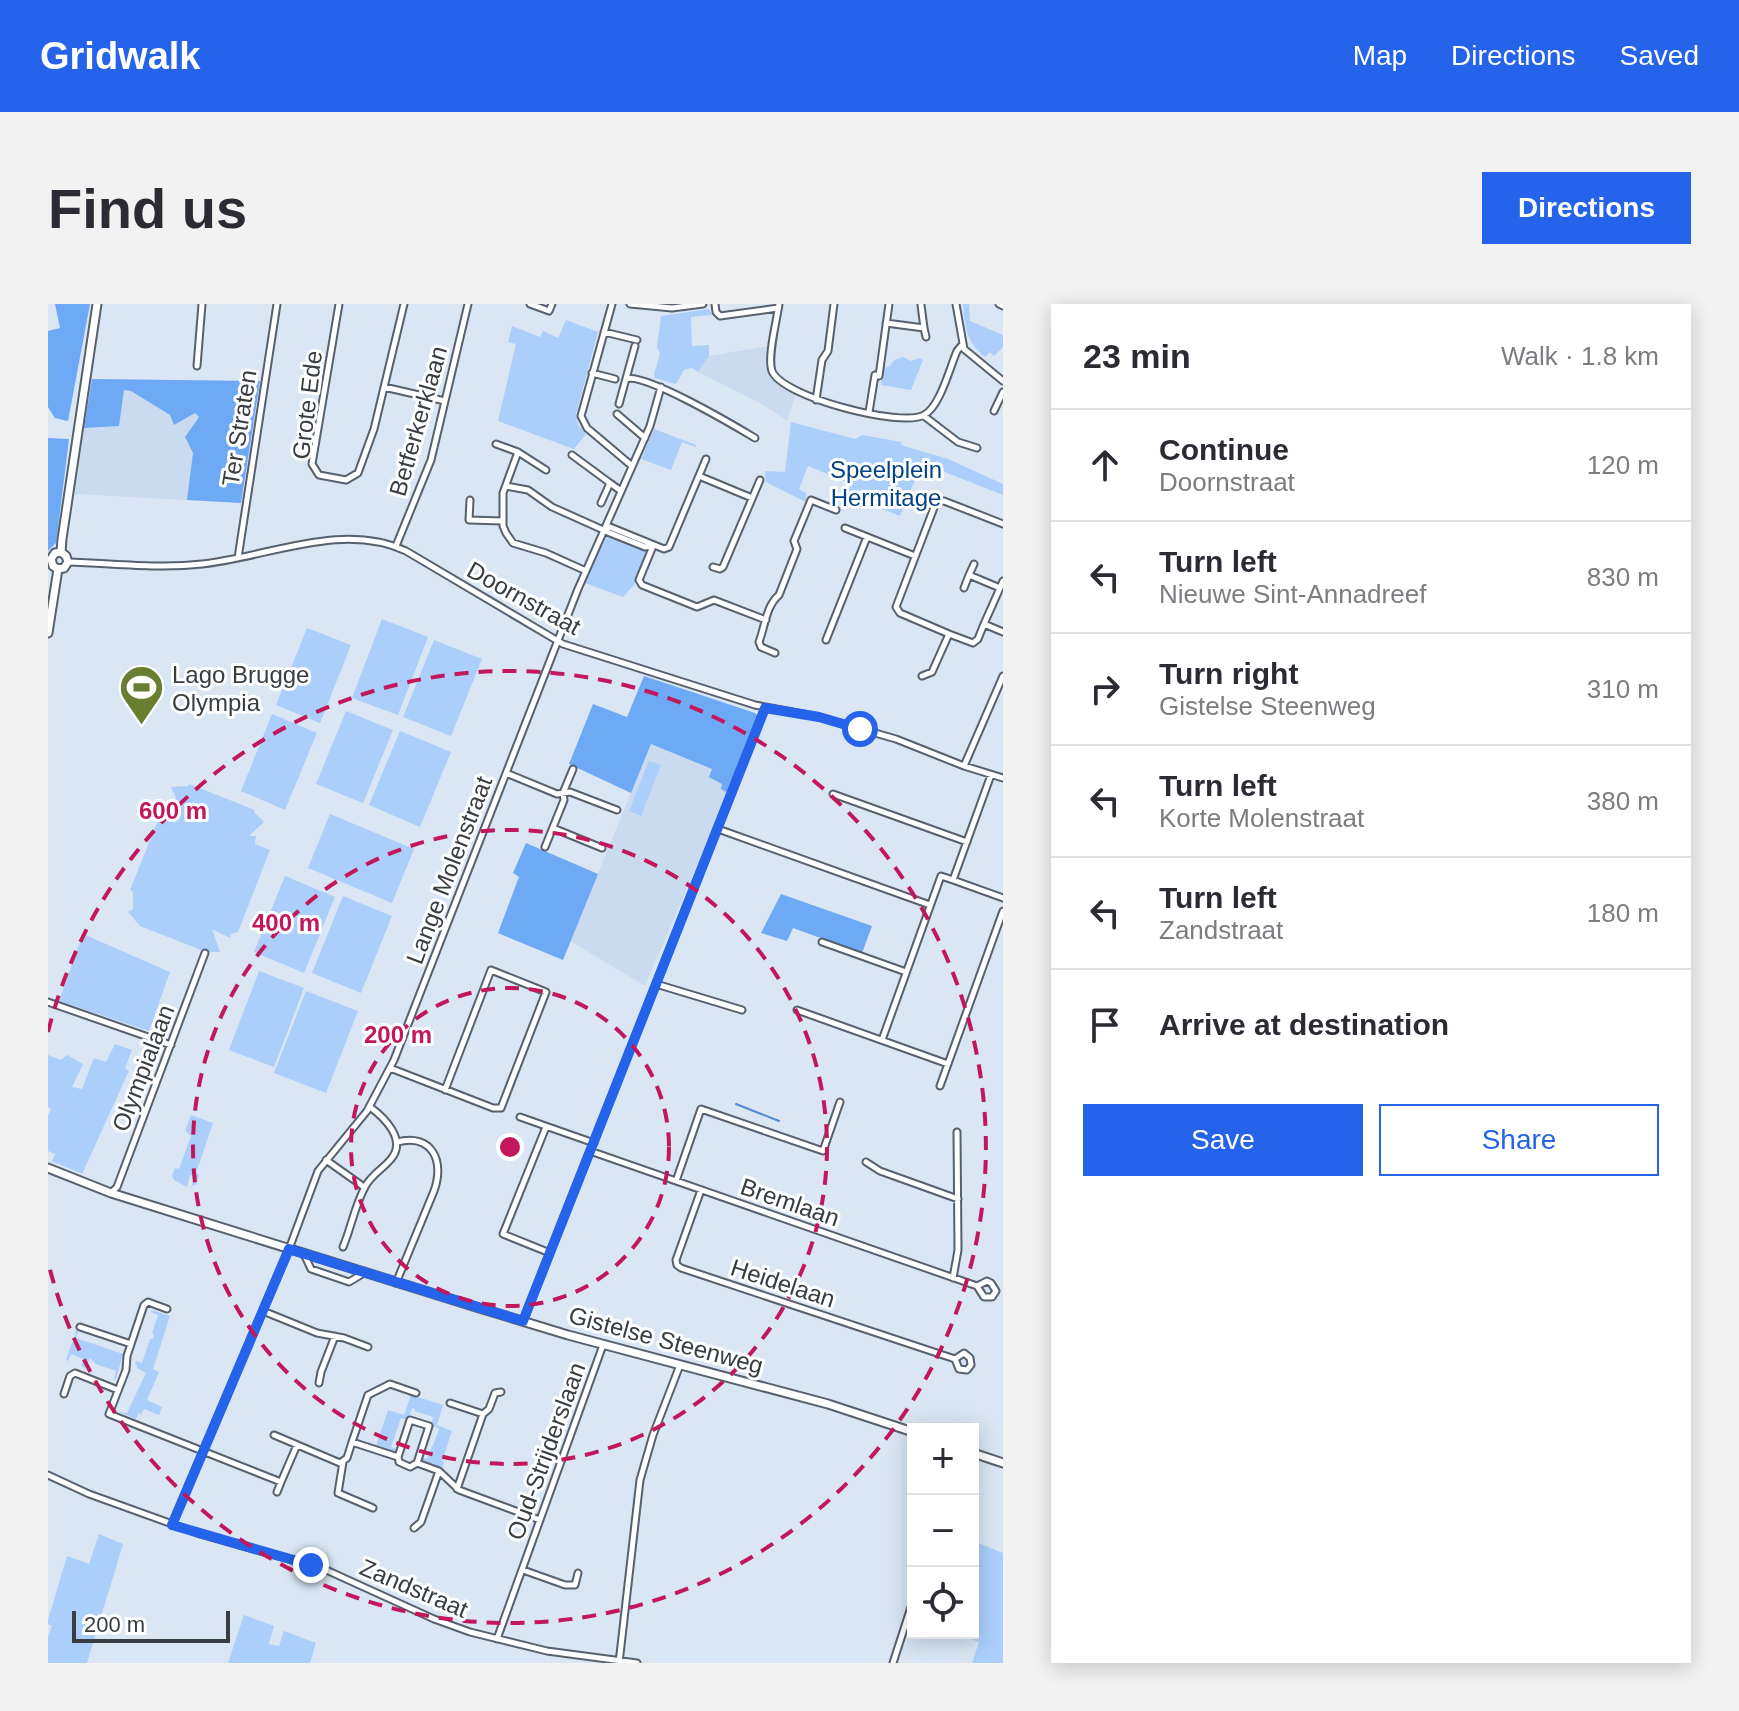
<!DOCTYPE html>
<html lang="en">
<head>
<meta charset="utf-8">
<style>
	body { margin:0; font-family:Helvetica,sans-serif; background:#f2f2f3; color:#2b2b33 }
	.controls { position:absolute; right:24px; bottom:24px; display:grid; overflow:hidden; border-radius:0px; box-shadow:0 4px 20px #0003 }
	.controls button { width:72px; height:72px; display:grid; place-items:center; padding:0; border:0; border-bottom:2px solid #e1e1e2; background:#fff; color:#2b2b33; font:40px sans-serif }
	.scale { position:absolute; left:24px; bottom:20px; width:158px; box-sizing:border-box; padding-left:8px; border:4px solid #383d42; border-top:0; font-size:22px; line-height:28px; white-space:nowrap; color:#383d42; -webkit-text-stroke:6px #fff; paint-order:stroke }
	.stop { position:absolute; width:24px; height:24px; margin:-18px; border:6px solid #2563eb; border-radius:50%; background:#fff }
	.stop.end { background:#2563eb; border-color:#fff; box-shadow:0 2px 8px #0008 }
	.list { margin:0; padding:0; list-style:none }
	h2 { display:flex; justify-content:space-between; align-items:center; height:104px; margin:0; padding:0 32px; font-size:34px }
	h2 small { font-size:26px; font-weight:400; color:#7c7c81 }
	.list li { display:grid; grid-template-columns:52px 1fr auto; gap:24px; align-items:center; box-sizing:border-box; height:112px; padding:0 32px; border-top:2px solid #e1e1e2 }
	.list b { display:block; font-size:30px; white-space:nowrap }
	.list p { margin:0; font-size:26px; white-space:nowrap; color:#7c7c81 }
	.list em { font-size:26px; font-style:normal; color:#7c7c81 }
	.actions { display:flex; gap:16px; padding:24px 32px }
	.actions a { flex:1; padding:18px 0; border:2px solid #2563eb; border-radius:0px; text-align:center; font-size:28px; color:#2563eb }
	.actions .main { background:#2563eb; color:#fff }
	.icon { flex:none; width:44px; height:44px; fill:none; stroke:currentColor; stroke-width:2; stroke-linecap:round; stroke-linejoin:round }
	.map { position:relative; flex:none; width:955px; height:1359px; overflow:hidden; border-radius:0px }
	header { display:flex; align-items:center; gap:48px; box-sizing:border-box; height:112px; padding:0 40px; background:#2563eb; color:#fff }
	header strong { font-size:38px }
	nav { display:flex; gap:44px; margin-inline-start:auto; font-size:28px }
	.intro { display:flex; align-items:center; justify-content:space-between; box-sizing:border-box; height:192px; padding:0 48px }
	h1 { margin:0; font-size:56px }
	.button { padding:20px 36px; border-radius:0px; background:#2563eb; color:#fff; font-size:28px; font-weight:700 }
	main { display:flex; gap:48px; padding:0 48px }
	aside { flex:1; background:#fff; border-radius:0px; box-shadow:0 4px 20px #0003 }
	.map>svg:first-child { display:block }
	.built { fill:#cbdbef }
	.green { fill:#abcefb }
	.forest { fill:#6ea9f5 }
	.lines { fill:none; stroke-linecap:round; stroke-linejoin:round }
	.stream { stroke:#508ad4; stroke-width:2 }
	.street-casing { stroke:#57606d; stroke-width:9 }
	.secondary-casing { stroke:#57606d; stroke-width:11 }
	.street { stroke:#fff; stroke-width:5 }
	.secondary { stroke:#fff; stroke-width:7 }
	.route { stroke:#2563eb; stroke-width:10 }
	.ring { fill:none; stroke:#c2185b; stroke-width:4; stroke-dasharray:14 10 }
	.labels { text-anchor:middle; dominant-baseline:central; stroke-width:6; stroke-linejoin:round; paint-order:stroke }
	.street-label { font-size:24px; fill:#383d42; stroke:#fff }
	.park-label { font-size:24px; fill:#024285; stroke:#fff }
	.poi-label { font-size:24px; fill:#383d42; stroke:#fff; text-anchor:start }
	.centre { fill:#c2185b; stroke:#fff; stroke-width:4 }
	.ring-label { font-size:24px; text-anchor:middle; font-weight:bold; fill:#c2185b; stroke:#fff; stroke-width:6; stroke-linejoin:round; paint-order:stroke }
</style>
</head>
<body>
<header>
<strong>Gridwalk</strong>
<nav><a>Map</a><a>Directions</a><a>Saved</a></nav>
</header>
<div class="intro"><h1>Find us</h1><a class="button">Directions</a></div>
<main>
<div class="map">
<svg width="955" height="1359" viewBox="0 0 955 1359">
	<rect width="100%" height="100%" fill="#dae6f4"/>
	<path class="built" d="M721 42 718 62 725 76 748 90 739 117 712 99 650 68 661 52Z
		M44 75 212 77 193 199 26 190Z
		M603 440 665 465 674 480 673 485 680 489 597 682 522 637Z"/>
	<path class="green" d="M915 0H921L922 17 955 31V43L946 52 942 48 937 53C918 38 917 22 915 0Z
		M661 5 664 11 643 13 644 42 661 41V52L650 68 644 64 636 66 628 80 607 74 606 70 612 50 609 43 613 12Z
		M518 16 550 28 528 110 530 121 538 130 526 145 450 117 468 40 460 38 464 22 492 33 495 27 510 34Z
		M855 53 863 57 872 54 875 56 863 86 833 81 835 65 842 62 846 56Z
		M743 118 807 135 814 131 853 138V141L900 155 955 180V191L874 159 852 212 799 191 803 180 760 162 751 185 758 189V198L718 178 717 167 737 168Z
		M606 125 648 141V143L634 138 623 166 593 155Z
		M559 231 599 248 586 281 575 293 537 279Z
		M334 315 380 333 350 411 304 394Z
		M259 324 303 341 272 419 228 401Z
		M386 336 434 355 403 432 355 413Z
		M298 407 345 426 315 499 268 480Z
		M224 410 269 429 237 506 193 487Z
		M352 427 403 448 372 523 321 501Z
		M601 457 613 461 593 512 581 507Z
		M141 480 207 506 206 508 216 518 201 532H208L207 540 222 546 190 628 183 630 182 634 164 625 172 648H158L92 622 80 608 85 605V588L82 586 115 504 118 505 128 494 123 483 140 482Z
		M282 510 366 545 344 599 260 564Z
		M237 572 287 593 256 669 206 648Z
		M295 592 344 612 313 689 264 669Z
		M35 630 122 668 101 727 11 697Z
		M211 667 256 684 226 763 181 746Z
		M258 687 310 707 278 789 226 769Z
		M67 740 84 746 77 764 81 767 34 870 4 857 7 850 0 847V812L3 805 0 803V751L13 756 19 751 35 760 24 783 34 785 46 754 58 758Z
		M143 811 165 819 148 869 151 871 148 881H145L143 886 146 872 142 871 139 883 126 876 124 871 127 864 131 865 143 832 137 827Z
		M104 1006 122 1012 105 1065 111 1068 99 1096 114 1103 111 1111 96 1105 93 1111 91 1108 88 1115 71 1108 79 1109 98 1069 89 1064V1061L87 1060 88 1057 94 1059 102 1035H105L106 1030 104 1029 110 1011 103 1008Z
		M28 1026 30 1027 28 1034 75 1050 68 1075H66L68 1067 48 1060 42 1054 37 1064 33 1062 35 1055 23 1050 20 1057 18 1056 24 1038 26 1039Z
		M363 1091 395 1101 389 1121 404 1127 394 1157 396 1159 394 1164 372 1156 373 1153 379 1155 391 1126 389 1123H383L385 1113 367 1107V1105L364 1104 360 1116 353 1114 343 1143 350 1146 349 1149 328 1142 340 1106 356 1111Z
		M51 1230 75 1240 39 1359H0V1333L4 1322 0 1320V1316L19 1252 41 1260Z
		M925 1237 955 1249V1359H924L931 1338 905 1329H925Z
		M196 1311 226 1322 221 1340 231 1342 236 1327 268 1339 262 1359H180Z"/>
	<path class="forest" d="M7 0H42L20 117 7 114 0 103V27L12 24Z
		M44 75 212 77 193 199 139 196 145 149 137 133 151 113 147 109 126 121 122 111 83 87 76 86 71 122 36 124Z
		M0 134 21 135 8 239 0 247Z
		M596 372 707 409 710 412 680 489 673 485 674 480 661 473 664 465 603 440 583 489 521 460 545 400 579 413Z
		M478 539 550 570 515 656 450 629 471 573 465 569Z
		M733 590 824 622 814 649 745 624 739 637 713 629Z"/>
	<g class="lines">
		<path class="stream" d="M688 800 731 817"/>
		<defs>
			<path id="street" d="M291 0 264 160 271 171 298 176 310 169 326 125 356 0
				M482 0 501 7 504 0
				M564 0 533 112 539 124 584 162
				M582 0 624 4 655 0
				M667 0 668 8 672 12 730 4
				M731 0C729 16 719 53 724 67 734 93 854 124 876 111 892 103 902 63 909 47L914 41
				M908 0 916 45 955 77
				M951 0 955 2
				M873 1 876 24
				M838 19 876 24 878 33
				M556 28 589 36
				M149 62 154 0
				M544 69 567 75
				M578 75C596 68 687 122 707 134
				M336 83 397 97
				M768 96 774 56 780 47 786 0
				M571 100 587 42
				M946 107 955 88
				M821 108 827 71 831 72 841 0
				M569 110 597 134
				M876 112 910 138 929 144
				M448 140 470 148
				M524 151 562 179
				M498 166 470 148 455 189V222L458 229 465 239 498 249 538 267
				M651 172 704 194
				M458 182 480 186 504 203 562 229 597 243 604 242
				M422 196 421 216 455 217
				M553 199 562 179 573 187
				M797 224 867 252
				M556 226 562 223 616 245 621 243 658 155
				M348 242 383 156 420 0
				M605 242 591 276 594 281 649 303 666 296 718 316
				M190 254 229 0
				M20 258C64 259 110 265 154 260 220 253 294 217 358 247L515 340 707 401 771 413 848 435 916 462 955 474
				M926 260 921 271 952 284 955 277
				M665 263 672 265 675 263 712 176
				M916 284 921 271
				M936 320 952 284
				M901 330 925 339 930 335 936 320 955 328
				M778 336 819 233
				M727 349 713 343 711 338C717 322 718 302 731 291L749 245 746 237 763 196 788 206
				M874 372 884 368 901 330 852 309 848 303 887 201 891 197H896L955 220
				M916 462 955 372
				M458 469 509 490 522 488 569 506
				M785 490 919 538
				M505 524 554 544
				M670 525 882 601
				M497 543 516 496 515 489 525 465
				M905 576 955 594
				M774 638 858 668
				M608 680 694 706
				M0 698 123 741
				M749 706 900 760
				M834 736 893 572 905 576 943 471
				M342 764 445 804H453L498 688 443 666 397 786
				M892 782 955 607
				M472 813 546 839
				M498 823 455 930 502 949
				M542 847 929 982 936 993H944L948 987 943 979 939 977 929 982
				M278 856 316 883
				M818 858 832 867 910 895
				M628 877 653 805 775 847 792 798
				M653 886 628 956 629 961 633 964 907 1055 911 1065 919 1066 923 1061 922 1054 916 1049 907 1055
				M63 889 69 883 157 649
				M295 943C303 924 307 901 317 883 323 871 335 865 343 855 359 836 337 814 322 803
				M256 950 263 965 301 978 316 969
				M905 974 910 946 909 828
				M348 979 386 887C397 857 384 829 349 838
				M119 1005 100 998 96 1001 79 1052 78 1066 61 1110 233 1178 249 1141
				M215 1007 269 1029 296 1034 320 1043
				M475 1017 717 404
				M32 1023 83 1040
				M271 1079 273 1068 287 1032
				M16 1090 22 1072 27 1069 70 1086
				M402 1099 435 1110
				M226 1131 292 1159 299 1154 304 1138 350 1153 351 1158 362 1163 369 1159 391 1167 411 1186 492 1216
				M304 1138 320 1091 342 1080 368 1089
				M350 1153 362 1116 381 1122 369 1159
				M295 1158 290 1189 325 1204
				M0 1171 41 1190 152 1230 276 1265 386 1315 422 1328 499 1347 589 1359
				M409 1185 435 1110 441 1105 447 1089 453 1088
				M229 1188 233 1178
				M124 1221 241 945 270 867 319 807 346 756 530 285 602 122 613 83
				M366 1224 373 1218 391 1167
				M475 1266 517 1281H527L530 1269
				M449 1335 555 1041
				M571 1359 592 1176 605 1131 632 1061
				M845 1359 865 1297"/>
			<path id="secondary" d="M10 265 16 264 20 258 18 252 13 248 14 235 49 0
				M0 329 10 265 5 262 3 255 7 249 13 248
				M0 864 63 889 428 1003 520 1031 780 1100 865 1128
				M925 1149 955 1159"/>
		</defs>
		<use href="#street" class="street-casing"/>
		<use href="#secondary" class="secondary-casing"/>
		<use href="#street" class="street"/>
		<use href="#secondary" class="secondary"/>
	</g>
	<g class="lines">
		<path class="route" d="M263 1261 124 1221 241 945 475 1017 717 404 771 413 812 425"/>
	</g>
	<g class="ring">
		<circle cx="462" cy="843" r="159"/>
		<circle cx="462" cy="843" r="317"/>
		<path d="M0 728A476 476 0 1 1 0 958"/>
	</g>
	<defs>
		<symbol id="stadium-pin" viewBox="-11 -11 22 30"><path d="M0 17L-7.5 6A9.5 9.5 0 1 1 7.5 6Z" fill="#687f31" stroke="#fff"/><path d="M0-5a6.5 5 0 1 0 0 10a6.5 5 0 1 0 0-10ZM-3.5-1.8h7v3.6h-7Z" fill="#fff"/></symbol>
	</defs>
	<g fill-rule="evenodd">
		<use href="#stadium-pin" x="68" y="358" width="51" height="69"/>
	</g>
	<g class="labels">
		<g class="street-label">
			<text transform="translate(259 101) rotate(-83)">Grote Ede</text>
			<text transform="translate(370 117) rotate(-74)">Betferkerklaan</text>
			<text transform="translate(191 124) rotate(-81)">Ter Straten</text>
			<text transform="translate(476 294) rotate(29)">Doornstraat</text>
			<text transform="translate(401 566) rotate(-69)">Lange Molenstraat</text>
			<text transform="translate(95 764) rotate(-69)">Olympialaan</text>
			<text transform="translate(742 898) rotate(19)">Bremlaan</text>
			<text transform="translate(735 979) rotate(18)">Heidelaan</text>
			<text transform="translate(618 1036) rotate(15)">Gistelse Steenweg</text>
			<text transform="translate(498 1147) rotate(-70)">Oud-Strijderslaan</text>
			<text transform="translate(366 1284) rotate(23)">Zandstraat</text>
		</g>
		<g class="park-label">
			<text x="838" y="165">Speelplein<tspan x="838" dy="28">Hermitage</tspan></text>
		</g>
		<g class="poi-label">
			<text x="124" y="370">Lago Brugge<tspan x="124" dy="28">Olympia</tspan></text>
		</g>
	</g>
	<circle cx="462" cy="843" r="12" class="centre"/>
	<g class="ring-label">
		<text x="125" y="515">600 m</text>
		<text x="238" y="627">400 m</text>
		<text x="350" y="739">200 m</text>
	</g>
</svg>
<div class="controls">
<button>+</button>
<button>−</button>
<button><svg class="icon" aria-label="locate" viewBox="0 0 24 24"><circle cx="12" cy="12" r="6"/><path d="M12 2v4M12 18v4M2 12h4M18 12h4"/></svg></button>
</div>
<div class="scale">200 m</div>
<div class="stop" style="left:812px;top:425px"></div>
<div class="stop end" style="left:263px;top:1261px"></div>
</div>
<aside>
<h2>23 min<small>Walk · 1.8 km</small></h2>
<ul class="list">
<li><svg class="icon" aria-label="ahead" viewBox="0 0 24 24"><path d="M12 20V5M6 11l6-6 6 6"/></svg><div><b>Continue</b><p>Doornstraat</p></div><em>120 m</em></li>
<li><svg class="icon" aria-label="left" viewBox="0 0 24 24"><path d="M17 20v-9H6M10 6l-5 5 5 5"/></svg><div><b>Turn left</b><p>Nieuwe Sint-Annadreef</p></div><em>830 m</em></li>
<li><svg class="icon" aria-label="right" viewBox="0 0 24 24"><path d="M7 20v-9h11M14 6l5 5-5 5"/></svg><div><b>Turn right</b><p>Gistelse Steenweg</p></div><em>310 m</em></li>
<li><svg class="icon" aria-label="left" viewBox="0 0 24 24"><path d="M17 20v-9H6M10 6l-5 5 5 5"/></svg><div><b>Turn left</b><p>Korte Molenstraat</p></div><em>380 m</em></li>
<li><svg class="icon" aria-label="left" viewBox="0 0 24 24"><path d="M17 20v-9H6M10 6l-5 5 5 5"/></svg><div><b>Turn left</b><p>Zandstraat</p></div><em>180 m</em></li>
<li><svg class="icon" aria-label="arrive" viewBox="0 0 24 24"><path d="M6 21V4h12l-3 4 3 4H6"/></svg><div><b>Arrive at destination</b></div></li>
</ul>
<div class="actions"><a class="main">Save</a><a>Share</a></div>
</aside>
</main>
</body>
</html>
